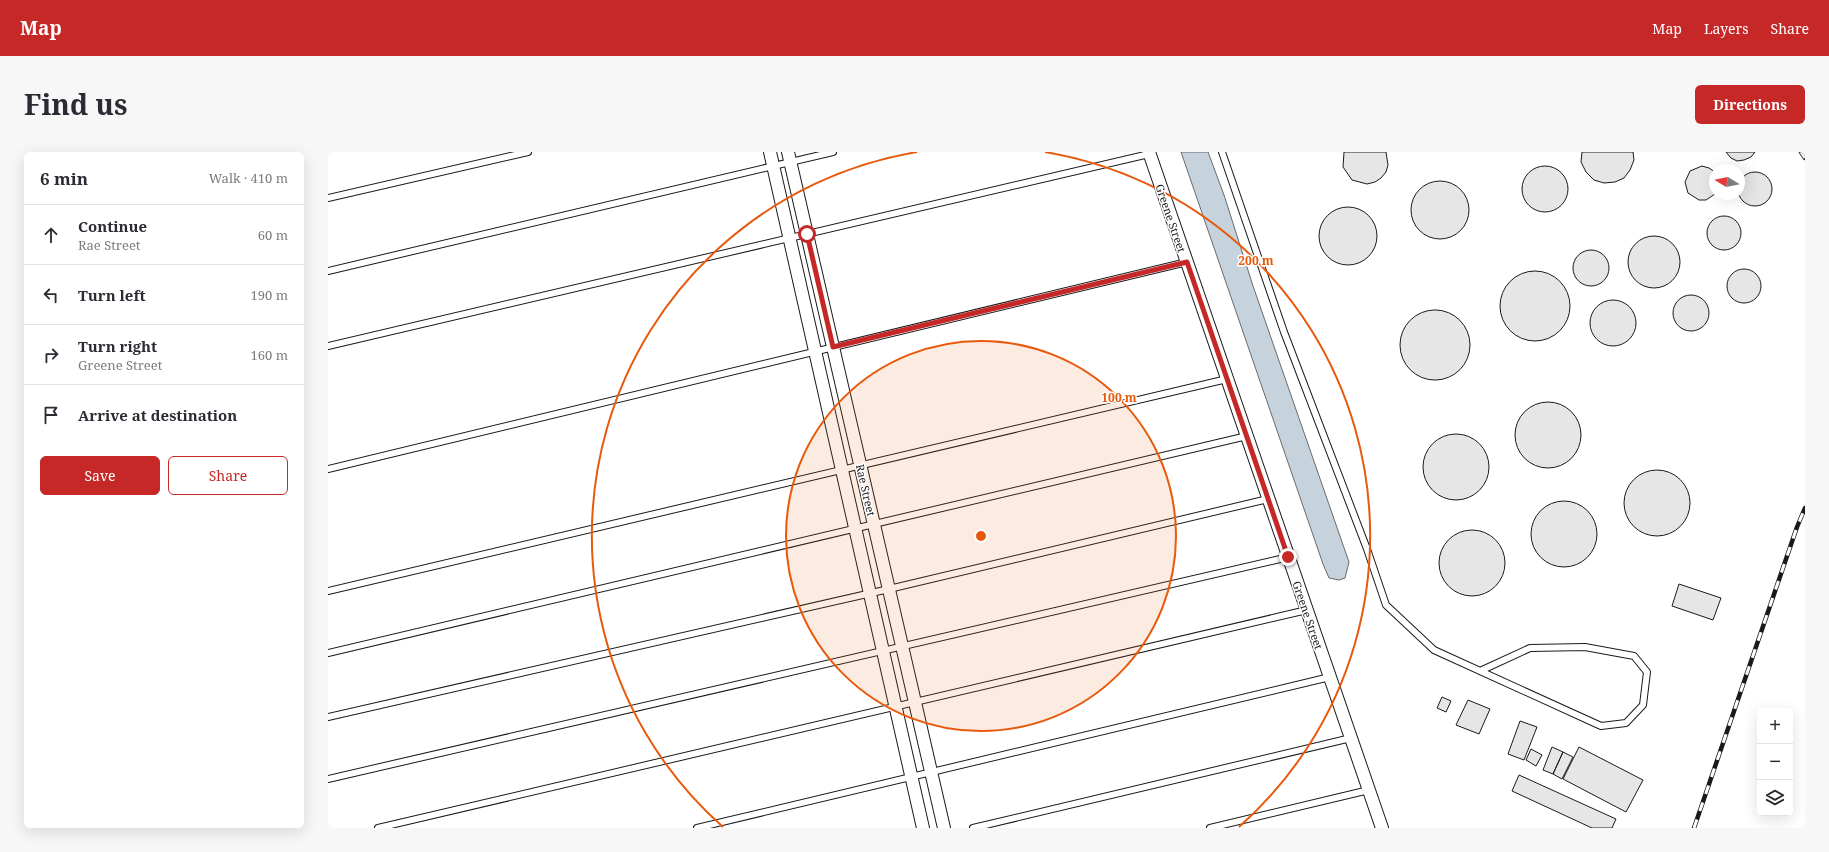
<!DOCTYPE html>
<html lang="en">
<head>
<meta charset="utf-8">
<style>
	body { margin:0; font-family:"Noto Serif",serif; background:#f7f7f7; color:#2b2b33 }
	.controls { position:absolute; right:12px; bottom:12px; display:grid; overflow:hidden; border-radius:6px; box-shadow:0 4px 16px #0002 }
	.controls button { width:36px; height:36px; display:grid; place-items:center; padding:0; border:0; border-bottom:1px solid #e1e1e2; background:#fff; color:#2b2b33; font:20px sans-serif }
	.compass { position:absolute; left:1381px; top:12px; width:36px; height:36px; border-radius:50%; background:#fff; box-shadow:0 4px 16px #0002; rotate:280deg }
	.stop { position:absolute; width:12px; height:12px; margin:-9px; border:3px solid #c62828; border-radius:50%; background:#fff }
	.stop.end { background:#c62828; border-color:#fff; box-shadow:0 1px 4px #0008 }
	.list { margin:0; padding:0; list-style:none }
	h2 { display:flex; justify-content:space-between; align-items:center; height:52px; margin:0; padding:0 16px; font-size:17px }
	h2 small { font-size:13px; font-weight:400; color:#7c7c81 }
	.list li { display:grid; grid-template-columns:26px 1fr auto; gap:12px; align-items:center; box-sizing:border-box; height:60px; padding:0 16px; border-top:1px solid #e1e1e2 }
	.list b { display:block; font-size:15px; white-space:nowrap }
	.list p { margin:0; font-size:13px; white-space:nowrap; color:#7c7c81 }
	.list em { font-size:13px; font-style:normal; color:#7c7c81 }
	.actions { display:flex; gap:8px; padding:12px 16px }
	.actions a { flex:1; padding:9px 0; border:1px solid #c62828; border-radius:6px; text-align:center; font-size:14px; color:#c62828 }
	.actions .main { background:#c62828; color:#fff }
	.icon { flex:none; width:22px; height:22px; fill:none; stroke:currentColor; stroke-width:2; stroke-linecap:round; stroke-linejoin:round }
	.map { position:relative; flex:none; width:1477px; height:676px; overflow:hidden; border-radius:6px }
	header { display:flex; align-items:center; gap:24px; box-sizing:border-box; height:56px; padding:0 20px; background:#c62828; color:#fff }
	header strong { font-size:19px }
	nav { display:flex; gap:22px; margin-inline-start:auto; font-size:14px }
	.intro { display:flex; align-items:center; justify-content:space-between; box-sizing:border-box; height:96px; padding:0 24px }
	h1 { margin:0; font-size:28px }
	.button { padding:10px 18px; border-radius:6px; background:#c62828; color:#fff; font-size:14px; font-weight:700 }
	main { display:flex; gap:24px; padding:0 24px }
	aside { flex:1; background:#fff; border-radius:6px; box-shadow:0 4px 16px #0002 }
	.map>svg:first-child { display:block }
	.water { fill:#c6d2dc; stroke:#6a6a6a }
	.building { fill:#e6e6e6; stroke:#1a1a1a }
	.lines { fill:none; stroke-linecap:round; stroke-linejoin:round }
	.lane-casing { stroke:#1a1a1a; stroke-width:8 }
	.street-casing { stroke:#1a1a1a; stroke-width:14 }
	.lane { stroke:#fff; stroke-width:6 }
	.street { stroke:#fff; stroke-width:12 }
	.rail-casing { stroke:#1a1a1a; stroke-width:4.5 }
	.rail { stroke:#fff; stroke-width:3; stroke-dasharray:9; stroke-linecap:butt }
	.route { stroke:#c62828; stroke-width:5 }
	.ring { fill:none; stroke:#e8590c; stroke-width:2 }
	.labels { text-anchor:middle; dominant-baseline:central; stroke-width:3; stroke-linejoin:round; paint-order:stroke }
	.street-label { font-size:11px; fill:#1a1a1a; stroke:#fff }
	.centre { fill:#e8590c; stroke:#fff; stroke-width:2 }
	.ring-label { font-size:12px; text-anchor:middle; font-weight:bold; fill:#e8590c; stroke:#fff; stroke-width:3; stroke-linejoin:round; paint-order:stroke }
</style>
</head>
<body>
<header>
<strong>Map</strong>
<nav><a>Map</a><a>Layers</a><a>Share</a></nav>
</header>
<div class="intro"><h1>Find us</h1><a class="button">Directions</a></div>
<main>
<aside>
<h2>6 min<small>Walk · 410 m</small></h2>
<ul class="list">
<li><svg class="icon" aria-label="ahead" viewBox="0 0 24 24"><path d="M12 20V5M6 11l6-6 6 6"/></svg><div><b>Continue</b><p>Rae Street</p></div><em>60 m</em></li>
<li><svg class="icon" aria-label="left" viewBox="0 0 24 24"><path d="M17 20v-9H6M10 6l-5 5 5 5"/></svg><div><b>Turn left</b></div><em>190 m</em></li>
<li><svg class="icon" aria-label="right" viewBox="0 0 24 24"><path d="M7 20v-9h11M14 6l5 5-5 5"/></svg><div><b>Turn right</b><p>Greene Street</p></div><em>160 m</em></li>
<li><svg class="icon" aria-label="arrive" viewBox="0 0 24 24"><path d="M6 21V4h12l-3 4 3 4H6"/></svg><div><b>Arrive at destination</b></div></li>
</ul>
<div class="actions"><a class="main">Save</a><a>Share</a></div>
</aside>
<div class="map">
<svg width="1477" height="676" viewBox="0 0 1477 676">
	<rect width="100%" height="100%" fill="#fff"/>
	<path class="water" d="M853 0H880L896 43 925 134 1021 410 1017 426 1011 428 1001 426 995 412Z"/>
	<path class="building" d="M1016 0H1058L1060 13 1058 20 1053 26 1047 30 1039 32 1024 28 1015 15Z
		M1254 0H1305L1306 8 1302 18 1296 26 1287 30 1276 31 1266 28 1258 20 1253 10Z
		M1398 0H1427L1423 5 1416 8 1409 9 1403 6Z
		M1194 37a23 23 0 1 1 46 0a23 23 0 1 1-46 0Z
		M1374 14 1381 16 1387 20V42L1378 48H1371L1360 41 1357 30 1362 19Z
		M1410 37a17 17 0 1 1 34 0a17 17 0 1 1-34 0Z
		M1083 58a29 29 0 1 1 58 0a29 29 0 1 1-58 0Z
		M991 84a29 29 0 1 1 58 0a29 29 0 1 1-58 0Z
		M1379 81a17 17 0 1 1 34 0a17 17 0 1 1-34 0Z
		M1300 110a26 26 0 1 1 52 0a26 26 0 1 1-52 0Z
		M1245 116a18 18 0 1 1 36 0a18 18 0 1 1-36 0Z
		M1399 134a17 17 0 1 1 34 0a17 17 0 1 1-34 0Z
		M1172 154a35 35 0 1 1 70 0a35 35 0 1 1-70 0Z
		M1345 161a18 18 0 1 1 36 0a18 18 0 1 1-36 0Z
		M1262 171a23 23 0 1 1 46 0a23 23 0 1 1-46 0Z
		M1072 193a35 35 0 1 1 70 0a35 35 0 1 1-70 0Z
		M1187 283a33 33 0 1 1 66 0a33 33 0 1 1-66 0Z
		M1095 315a33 33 0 1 1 66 0a33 33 0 1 1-66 0Z
		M1296 351a33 33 0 1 1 66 0a33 33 0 1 1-66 0Z
		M1203 382a33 33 0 1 1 66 0a33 33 0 1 1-66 0Z
		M1111 411a33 33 0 1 1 66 0a33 33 0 1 1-66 0Z
		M1351 432 1393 446 1385 468 1344 454Z
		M1114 545 1123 549 1118 560 1109 556Z
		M1140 548 1162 557 1151 582 1128 573Z
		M1192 569 1209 575 1196 608 1180 602Z
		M1224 595 1235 600 1225 622 1215 618Z
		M1251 595 1315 628 1298 660 1235 627Z
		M1203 597 1214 603 1208 614 1198 608Z
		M1235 600 1245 605 1234 627 1225 622Z
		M1191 623 1288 667 1284 676H1264L1184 639Z"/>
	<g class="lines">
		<defs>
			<path id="lane" d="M894 0 956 180 1039 397 1058 453 1106 498 1273 574 1298 571 1315 553 1319 520 1306 504 1257 495 1202 496 1152 519
				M0 46 200 0
				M0 119 505 0
				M0 194 821 2
				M0 317 859 110
				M0 439 899 227
				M0 501 919 284
				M0 565 561 437 940 347
				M0 627 961 405
				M50 676 979 458
				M369 676 1002 525
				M645 676 1023 586
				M882 676 1041 638"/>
			<path id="street" d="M442 0 595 676
				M460 0 616 676
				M821 0 1054 676"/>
		</defs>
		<use href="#lane" class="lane-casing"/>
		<use href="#street" class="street-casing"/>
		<use href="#lane" class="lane"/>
		<use href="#street" class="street"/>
		<defs>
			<path id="rail" d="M1473 0 1477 6
				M1366 676 1469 375 1477 356"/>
		</defs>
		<use href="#rail" class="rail-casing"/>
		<use href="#rail" class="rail"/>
	</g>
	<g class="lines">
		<path class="route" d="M479 82 505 195 859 110 960 405"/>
	</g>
	<circle cx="653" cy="384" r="195" fill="#e8590c" fill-opacity=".12"/>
	<g class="ring">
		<circle cx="653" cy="384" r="195"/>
		<path d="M395 675A389 389 0 0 1 589 0M717 0A389 389 0 0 1 911 675"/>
	</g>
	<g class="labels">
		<g class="street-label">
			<text transform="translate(843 66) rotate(71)">Greene Street</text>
			<text transform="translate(538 338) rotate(77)">Rae Street</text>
			<text transform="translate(980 463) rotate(71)">Greene Street</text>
		</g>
	</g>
	<circle cx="653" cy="384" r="6" class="centre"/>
	<g class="ring-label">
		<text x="928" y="113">200 m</text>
		<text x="791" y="250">100 m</text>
	</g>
</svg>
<div class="controls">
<button>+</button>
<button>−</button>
<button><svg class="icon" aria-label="layers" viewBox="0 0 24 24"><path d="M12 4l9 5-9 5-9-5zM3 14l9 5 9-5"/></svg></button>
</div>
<svg class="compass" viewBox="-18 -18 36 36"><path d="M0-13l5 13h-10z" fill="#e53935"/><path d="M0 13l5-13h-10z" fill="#7c7c81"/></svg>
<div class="stop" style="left:479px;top:82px"></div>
<div class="stop end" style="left:960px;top:405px"></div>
</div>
</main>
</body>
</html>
